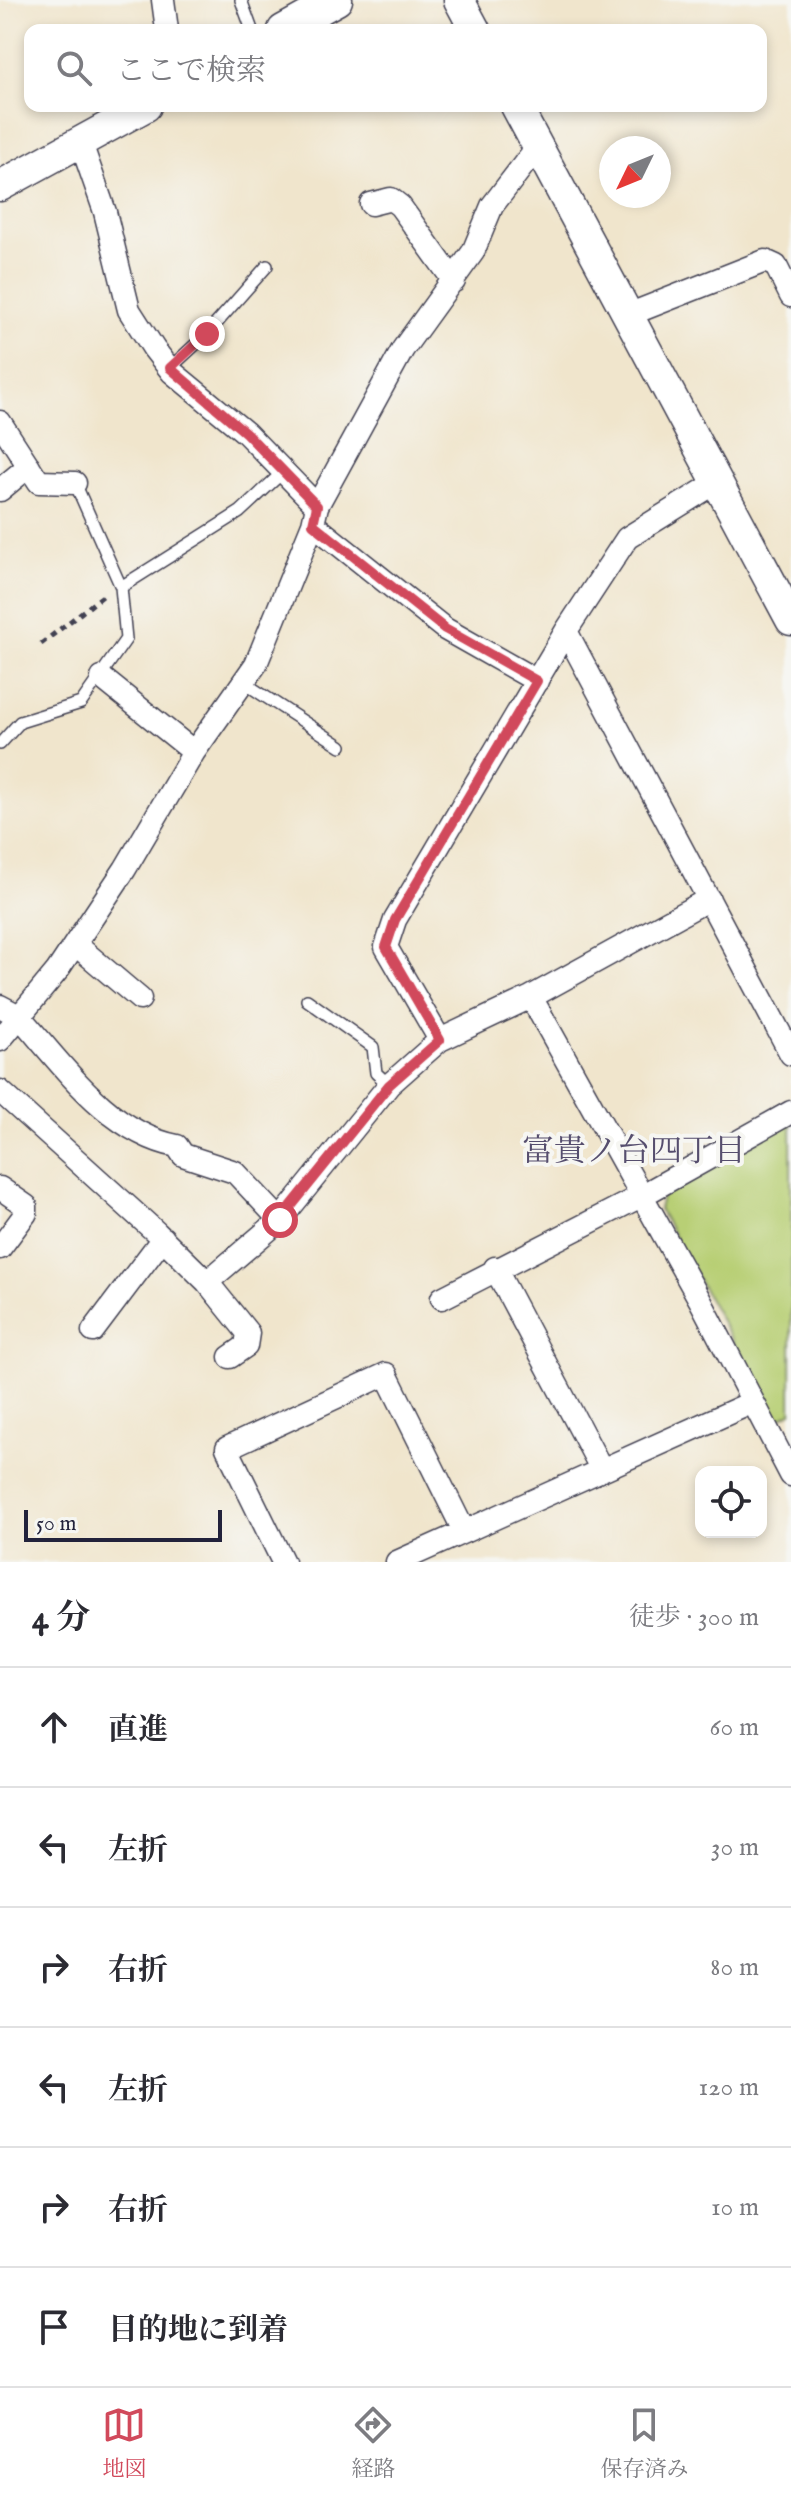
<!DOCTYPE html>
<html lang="ja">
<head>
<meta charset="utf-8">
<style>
	body { margin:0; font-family:"IM FELL English","Noto Serif JP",serif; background:#f2f2f3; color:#2b2b33 }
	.controls { position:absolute; right:24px; bottom:24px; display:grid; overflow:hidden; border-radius:16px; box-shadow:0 4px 12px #0003 }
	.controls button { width:72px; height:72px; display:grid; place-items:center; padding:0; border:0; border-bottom:2px solid #e1e1e2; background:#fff; color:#2b2b33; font:40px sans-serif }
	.compass { position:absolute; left:599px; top:136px; width:72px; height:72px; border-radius:50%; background:#fff; box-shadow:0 4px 12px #0003; rotate:227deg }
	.scale { position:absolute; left:24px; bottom:20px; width:198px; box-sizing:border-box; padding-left:8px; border:4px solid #22223b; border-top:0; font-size:22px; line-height:28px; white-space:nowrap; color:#22223b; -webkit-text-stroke:6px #f6f6f2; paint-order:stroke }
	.stop { position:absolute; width:24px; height:24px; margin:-18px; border:6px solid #d1495b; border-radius:50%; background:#fff }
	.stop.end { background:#d1495b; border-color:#fff; box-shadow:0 2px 8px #0008 }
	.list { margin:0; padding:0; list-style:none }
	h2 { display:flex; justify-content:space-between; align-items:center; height:104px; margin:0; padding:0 32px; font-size:34px }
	h2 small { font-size:26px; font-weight:400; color:#7c7c81 }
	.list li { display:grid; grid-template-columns:52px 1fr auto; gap:24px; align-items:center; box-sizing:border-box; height:120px; padding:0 32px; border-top:2px solid #e1e1e2 }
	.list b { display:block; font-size:30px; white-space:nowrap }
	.list em { font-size:26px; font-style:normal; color:#7c7c81 }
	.icon { flex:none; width:44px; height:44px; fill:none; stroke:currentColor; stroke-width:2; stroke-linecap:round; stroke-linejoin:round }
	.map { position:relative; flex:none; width:791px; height:1562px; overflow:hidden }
	.search { position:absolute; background:#fff; box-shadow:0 4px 12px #0003; left:24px; right:24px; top:24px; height:88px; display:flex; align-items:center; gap:20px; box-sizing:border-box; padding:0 28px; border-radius:16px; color:#7c7c81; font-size:30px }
	.sheet { height:824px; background:#fff }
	nav { display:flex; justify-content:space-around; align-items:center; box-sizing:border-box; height:112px; border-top:2px solid #e1e1e2; background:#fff; font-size:22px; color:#7c7c81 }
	nav a { display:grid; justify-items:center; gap:4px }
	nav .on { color:#d1495b }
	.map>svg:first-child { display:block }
	.green { fill:#b8cf74; stroke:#6d7858; stroke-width:2 }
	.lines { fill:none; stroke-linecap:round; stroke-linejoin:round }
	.lane-casing { stroke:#413f51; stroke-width:14 }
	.street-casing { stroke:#413f51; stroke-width:25 }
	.secondary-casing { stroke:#413f51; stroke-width:33 }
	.path { stroke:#413f51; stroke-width:5; stroke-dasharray:6 6; stroke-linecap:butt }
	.lane { stroke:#fff; stroke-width:11 }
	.street { stroke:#fff; stroke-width:22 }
	.secondary { stroke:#fff; stroke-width:30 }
	.route { stroke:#d1495b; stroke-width:10 }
	.labels { text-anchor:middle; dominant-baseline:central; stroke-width:8; stroke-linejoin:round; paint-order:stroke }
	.neighbourhood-label { font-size:32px; fill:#564e6e; stroke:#f6f6f2 }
</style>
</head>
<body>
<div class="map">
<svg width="791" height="1562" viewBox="0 0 791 1562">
	<rect width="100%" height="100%" fill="#f6f6f2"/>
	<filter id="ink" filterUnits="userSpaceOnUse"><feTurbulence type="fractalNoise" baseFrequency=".0125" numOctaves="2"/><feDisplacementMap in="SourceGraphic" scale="16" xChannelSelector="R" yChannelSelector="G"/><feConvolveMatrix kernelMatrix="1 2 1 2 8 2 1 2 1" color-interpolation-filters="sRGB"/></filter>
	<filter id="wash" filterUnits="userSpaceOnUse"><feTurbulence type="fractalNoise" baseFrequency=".006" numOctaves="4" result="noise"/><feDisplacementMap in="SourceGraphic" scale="32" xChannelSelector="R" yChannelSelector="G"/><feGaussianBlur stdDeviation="1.8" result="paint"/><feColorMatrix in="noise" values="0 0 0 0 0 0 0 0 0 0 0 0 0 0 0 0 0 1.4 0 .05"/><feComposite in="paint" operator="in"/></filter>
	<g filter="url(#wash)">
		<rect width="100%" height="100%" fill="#f0e5cc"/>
		<path class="green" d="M791 1121V1412L776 1420 659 1209 663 1192Z"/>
	</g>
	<g filter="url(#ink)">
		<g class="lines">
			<defs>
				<path id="lane" d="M241 0 252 30
					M170 368 207 334 267 266
					M121 587 240 512 284 471
					M243 682 341 746
					M0 744 20 722 81 703 126 639 121 587 75 483
					M307 1000 373 1047 376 1073 389 1085"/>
				<path id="street" d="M163 0 167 30
					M81 143 105 212 129 310 154 349 172 372 246 433 317 506
					M371 204 391 199 400 206 454 281
					M628 315 765 261 776 266 791 296
					M0 422 39 482 75 483
					M0 490 29 466
					M313 524 445 629 537 681
					M566 631 791 1054
					M102 678 194 752
					M709 899 531 997 440 1040 386 947 395 920 566 631 627 538 717 482
					M75 944 140 999
					M531 997 701 1302 791 1475
					M0 1006 19 1016C63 1065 109 1133 177 1146L183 1155 235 1172 280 1220
					M0 1040 57 971 125 869 194 752 256 664 313 524 317 506 403 349 473 252 492 206 538 146
					M0 1091 157 1233 207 1282 248 1333 246 1346 230 1357
					M0 1188 26 1206V1213L0 1248
					M495 1268 601 1468
					M207 1282 280 1220 389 1085 440 1040
					M442 1298 641 1196 791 1112
					M93 1331 163 1238
					M283 1562 227 1448 386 1374 464 1531
					M397 1562 753 1402"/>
				<path id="secondary" d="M459 0 475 30
					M283 30 337 0
					M516 106 791 620
					M0 186 146 106"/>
			</defs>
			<use href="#lane" class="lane-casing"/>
			<use href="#street" class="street-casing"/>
			<use href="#secondary" class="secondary-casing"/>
			<path class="path" d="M41 644 104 595"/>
			<use href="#lane" class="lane"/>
			<use href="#street" class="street"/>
			<use href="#secondary" class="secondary"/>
		</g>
	</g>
	<g class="lines" filter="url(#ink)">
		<path class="route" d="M207 334 170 368 246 433 317 506 313 524 445 629 537 681 395 920 386 947 440 1040 389 1085 280 1220"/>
	</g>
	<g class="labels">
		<g class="neighbourhood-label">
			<text x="634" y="1152">富貴ノ台四丁目</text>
		</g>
	</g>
</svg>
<div class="controls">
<button><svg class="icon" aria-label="locate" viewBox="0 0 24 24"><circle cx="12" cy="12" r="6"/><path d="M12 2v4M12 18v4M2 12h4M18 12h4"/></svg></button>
</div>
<svg class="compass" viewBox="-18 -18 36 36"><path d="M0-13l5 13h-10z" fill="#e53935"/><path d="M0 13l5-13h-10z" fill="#7c7c81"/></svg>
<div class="scale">50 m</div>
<div class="stop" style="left:280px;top:1220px"></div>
<div class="stop end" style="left:207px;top:334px"></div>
<div class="search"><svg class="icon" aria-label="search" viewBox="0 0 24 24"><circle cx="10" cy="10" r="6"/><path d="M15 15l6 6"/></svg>ここで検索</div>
</div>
<section class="sheet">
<h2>4 分<small>徒歩 · 300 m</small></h2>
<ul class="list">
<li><svg class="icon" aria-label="ahead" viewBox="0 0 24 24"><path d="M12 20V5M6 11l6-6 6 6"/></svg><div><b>直進</b></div><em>60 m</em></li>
<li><svg class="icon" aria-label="left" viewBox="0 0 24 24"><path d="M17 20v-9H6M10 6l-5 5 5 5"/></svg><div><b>左折</b></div><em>30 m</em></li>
<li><svg class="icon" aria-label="right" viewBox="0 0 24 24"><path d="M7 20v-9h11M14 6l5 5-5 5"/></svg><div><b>右折</b></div><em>80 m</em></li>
<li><svg class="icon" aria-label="left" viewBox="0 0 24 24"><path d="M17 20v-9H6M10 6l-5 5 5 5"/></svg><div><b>左折</b></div><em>120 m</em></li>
<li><svg class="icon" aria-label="right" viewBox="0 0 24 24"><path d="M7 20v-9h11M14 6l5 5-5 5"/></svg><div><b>右折</b></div><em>10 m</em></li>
<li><svg class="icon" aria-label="arrive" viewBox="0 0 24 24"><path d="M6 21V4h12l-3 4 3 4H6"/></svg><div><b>目的地に到着</b></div></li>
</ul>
</section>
<nav>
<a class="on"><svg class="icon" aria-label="map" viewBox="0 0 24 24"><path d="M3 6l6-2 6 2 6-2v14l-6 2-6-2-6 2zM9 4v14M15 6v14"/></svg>地図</a>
<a><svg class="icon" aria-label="directions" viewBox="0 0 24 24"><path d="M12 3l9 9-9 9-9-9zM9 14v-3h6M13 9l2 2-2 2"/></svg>経路</a>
<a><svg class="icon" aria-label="saved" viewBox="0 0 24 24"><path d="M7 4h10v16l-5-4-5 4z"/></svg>保存済み</a>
</nav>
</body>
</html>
